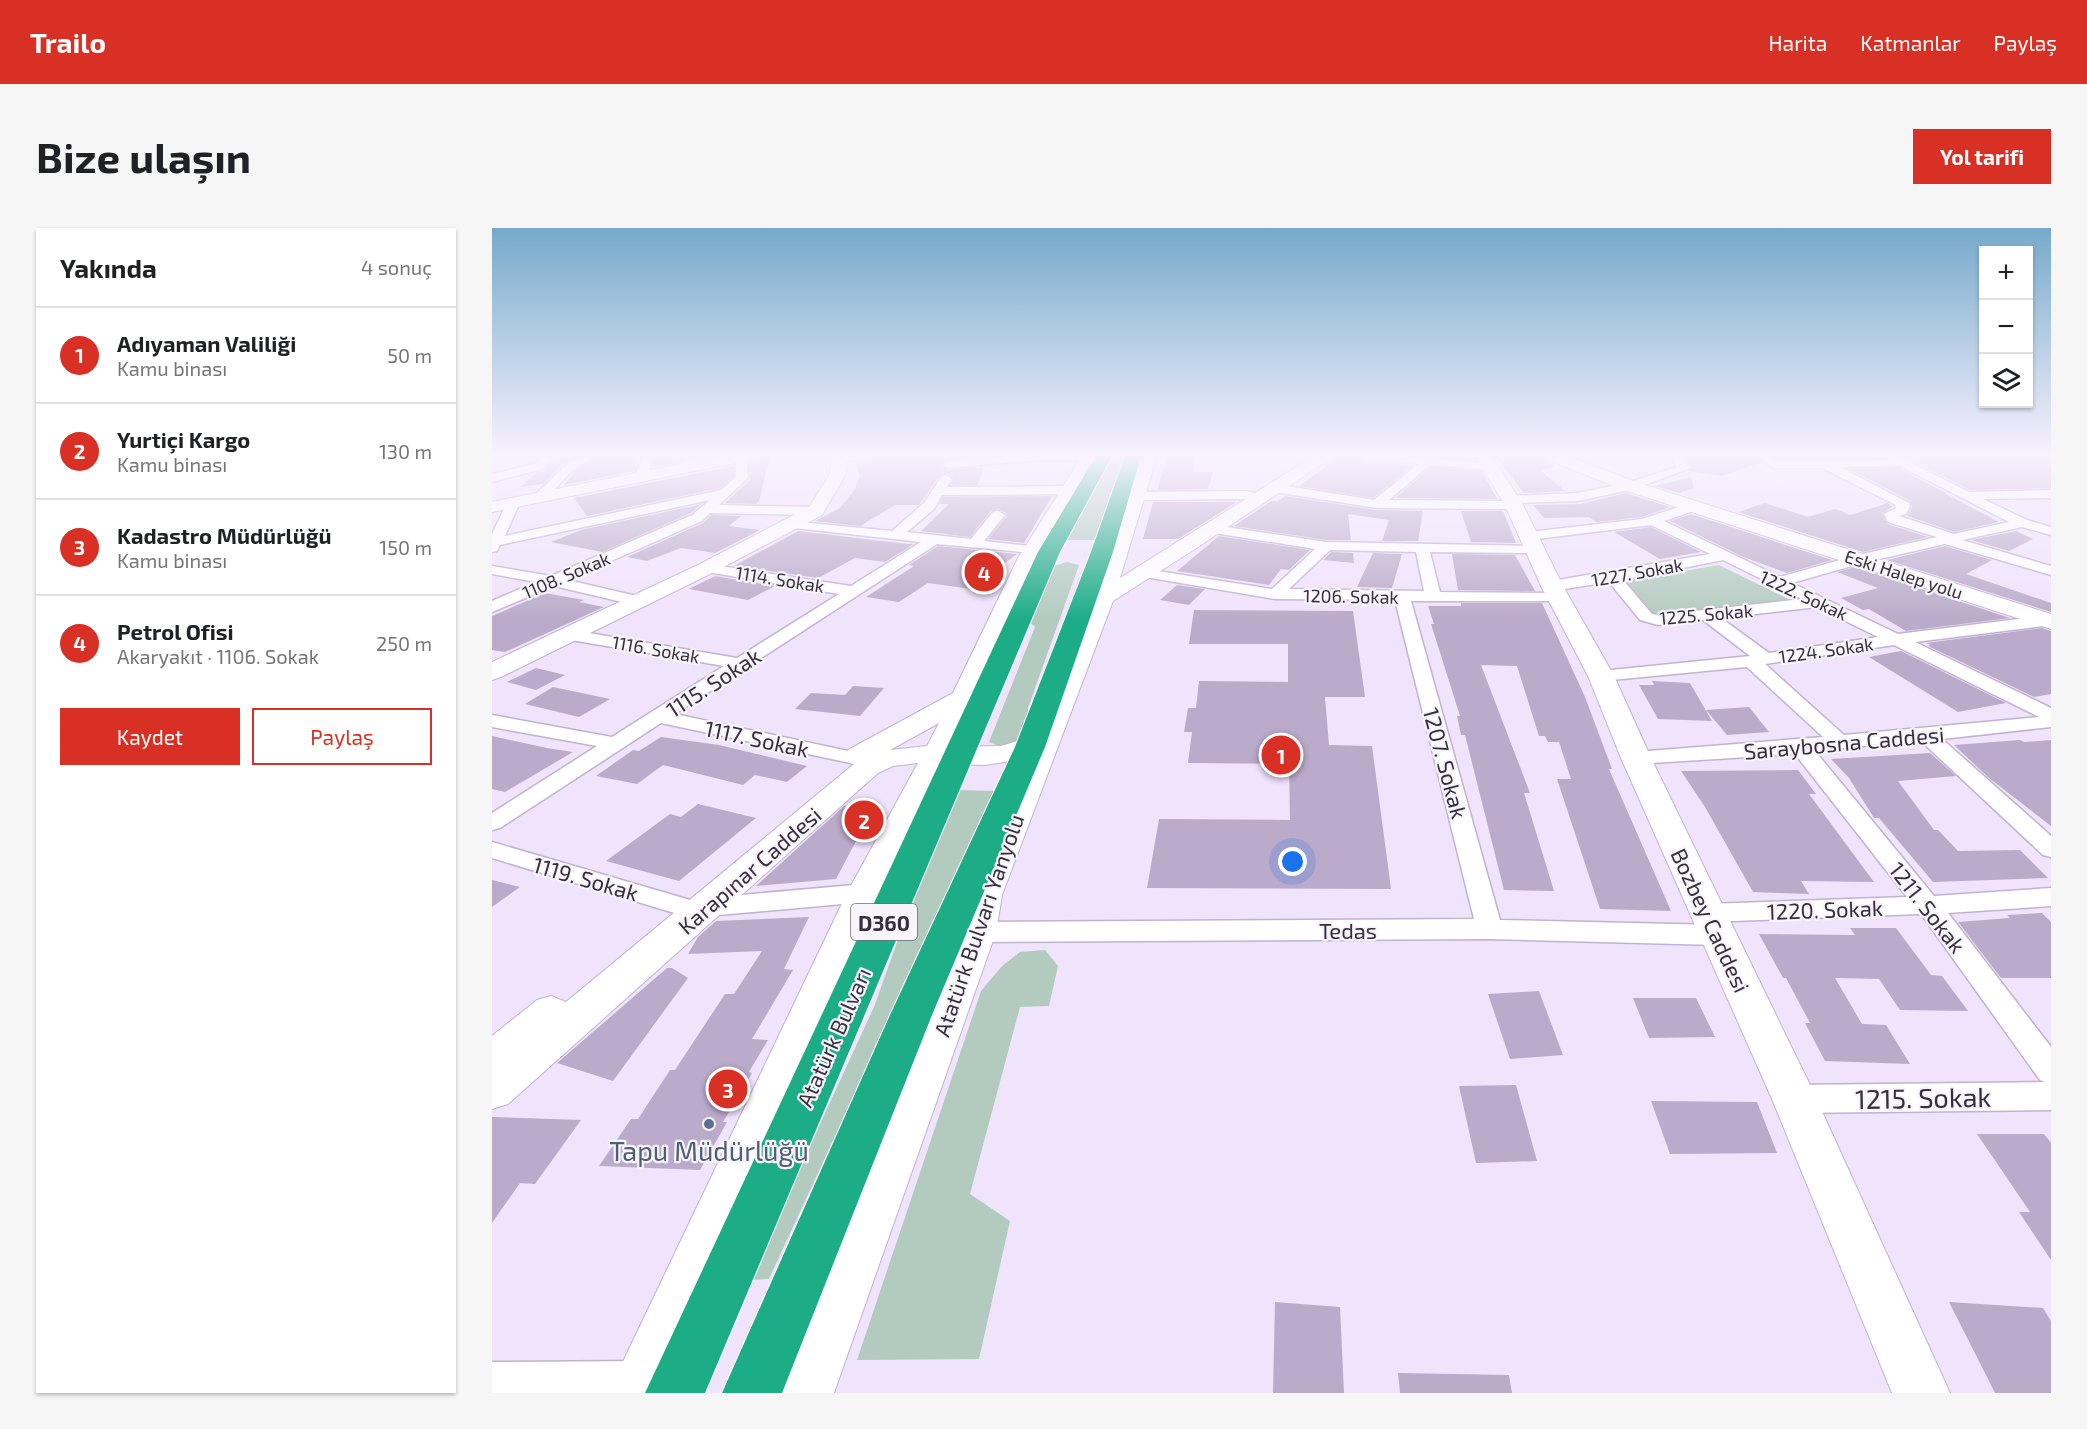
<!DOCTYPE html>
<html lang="tr">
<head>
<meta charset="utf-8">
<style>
	body { margin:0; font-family:"Exo 2",sans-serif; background:#f6f6f6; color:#202124 }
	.controls { position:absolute; right:18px; top:18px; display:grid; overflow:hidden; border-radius:0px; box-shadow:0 2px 4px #0004 }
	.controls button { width:54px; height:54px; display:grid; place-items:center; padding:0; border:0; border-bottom:2px solid #e0e0e0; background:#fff; color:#202124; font:30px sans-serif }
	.you { position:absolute; left:801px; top:634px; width:21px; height:21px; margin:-15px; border:4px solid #fff; border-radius:50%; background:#1a73e8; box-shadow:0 0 0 9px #1a73e833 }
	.badge { display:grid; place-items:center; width:39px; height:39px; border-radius:50%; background:#d93025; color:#fff; font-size:20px; font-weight:700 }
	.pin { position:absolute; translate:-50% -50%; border:3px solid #fff; box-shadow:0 2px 6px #0006 }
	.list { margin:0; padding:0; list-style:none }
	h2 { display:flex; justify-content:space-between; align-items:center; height:78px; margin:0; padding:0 24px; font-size:26px }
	h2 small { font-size:20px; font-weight:400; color:#757577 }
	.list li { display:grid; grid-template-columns:39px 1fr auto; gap:18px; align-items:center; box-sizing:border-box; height:96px; padding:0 24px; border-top:2px solid #e0e0e0 }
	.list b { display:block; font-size:22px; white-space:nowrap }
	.list p { margin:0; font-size:20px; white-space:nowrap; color:#757577 }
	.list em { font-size:20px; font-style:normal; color:#757577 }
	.actions { display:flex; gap:12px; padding:18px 24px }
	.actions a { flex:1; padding:14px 0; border:2px solid #d93025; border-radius:0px; text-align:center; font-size:21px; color:#d93025 }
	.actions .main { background:#d93025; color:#fff }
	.icon { flex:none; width:33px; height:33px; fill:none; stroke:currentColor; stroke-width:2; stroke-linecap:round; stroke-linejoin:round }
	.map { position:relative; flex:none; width:1559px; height:1165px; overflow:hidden; border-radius:0px }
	header { display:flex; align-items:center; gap:36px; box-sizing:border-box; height:84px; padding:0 30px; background:#d93025; color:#fff }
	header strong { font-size:28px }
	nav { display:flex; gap:33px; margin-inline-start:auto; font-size:21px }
	.intro { display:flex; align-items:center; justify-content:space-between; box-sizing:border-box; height:144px; padding:0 36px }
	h1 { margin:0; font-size:42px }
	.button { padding:15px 27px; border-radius:0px; background:#d93025; color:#fff; font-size:21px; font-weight:700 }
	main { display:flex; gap:36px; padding:0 36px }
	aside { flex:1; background:#fff; border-radius:0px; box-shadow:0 2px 4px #0004 }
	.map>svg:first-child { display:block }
	.green { fill:#b3cbbf }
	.building { fill:#bbabca }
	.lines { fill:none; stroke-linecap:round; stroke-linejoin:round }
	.street-casing { stroke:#c2b2d1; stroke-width:3 }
	.secondary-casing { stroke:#c2b2d1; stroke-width:2 }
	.highway-casing { stroke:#fff; stroke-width:2 }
	.street { fill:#fff; fill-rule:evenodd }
	.secondary { fill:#fff; fill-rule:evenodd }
	.highway { fill:#1dad86; fill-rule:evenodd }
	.service-dot { fill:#5c6f8a; stroke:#f8f4fb; stroke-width:2 }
	.labels { text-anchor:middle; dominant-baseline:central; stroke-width:4.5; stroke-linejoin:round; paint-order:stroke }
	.far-street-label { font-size:18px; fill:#362f3c; stroke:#f8f4fb }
	.shield { fill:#f8f4fb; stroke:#706a75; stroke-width:1.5 }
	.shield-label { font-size:21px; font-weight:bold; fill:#362f3c }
	.street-label { font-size:22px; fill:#362f3c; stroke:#f8f4fb }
	.near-street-label { font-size:27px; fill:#362f3c; stroke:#f8f4fb }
	.near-service-label { font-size:27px; fill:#4e5e75; stroke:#f8f4fb }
</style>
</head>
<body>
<header>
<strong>Trailo</strong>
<nav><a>Harita</a><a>Katmanlar</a><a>Paylaş</a></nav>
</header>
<div class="intro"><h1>Bize ulaşın</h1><a class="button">Yol tarifi</a></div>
<main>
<aside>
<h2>Yakında<small>4 sonuç</small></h2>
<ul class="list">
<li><span class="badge">1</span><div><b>Adıyaman Valiliği</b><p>Kamu binası</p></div><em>50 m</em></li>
<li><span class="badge">2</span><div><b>Yurtiçi Kargo</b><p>Kamu binası</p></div><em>130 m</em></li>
<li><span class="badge">3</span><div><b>Kadastro Müdürlüğü</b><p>Kamu binası</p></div><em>150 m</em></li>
<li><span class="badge">4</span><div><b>Petrol Ofisi</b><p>Akaryakıt · 1106. Sokak</p></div><em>250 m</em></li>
</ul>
<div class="actions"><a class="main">Kaydet</a><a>Paylaş</a></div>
</aside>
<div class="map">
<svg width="1559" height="1165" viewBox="0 0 1559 1165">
	<rect width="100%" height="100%" fill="#f0e3fc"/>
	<path class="green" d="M622 228H634L630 243 624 250 603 312H575L592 277Z
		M575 334 587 337 536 480 538 487 527 513 507 518 497 514 543 399 537 393 561 338Z
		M1227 337 1300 373 1160 388 1134 353Z
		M466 562 503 563 277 1051 256 1052 382 779 425 658Z
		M553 722 566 738 557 778 528 779 478 966 518 993 487 1131 365 1132 489 763 510 738 528 724Z"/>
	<path class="building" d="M66 228H85L72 235 51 256 28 259 46 244 52 243Z
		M106 228H148L142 243 72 257 83 243Z
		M165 228H214L161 239Z
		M278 228 267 273 264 276 233 275 258 252 257 233Z
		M382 228H490L456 232 448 238 456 242 492 239 485 257H459L461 249 455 245 449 246 427 277H403L368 298 323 293 348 280 363 261 368 248 363 234 375 233Z
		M676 228H703L700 244H721L716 261 665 262Z
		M849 228H866L873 233 920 238 881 270 807 258Z
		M1003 228H1050L1053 233 1065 238 1048 242 1073 263 1032 265Z
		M1191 228H1264L1270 234 1230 248 1196 243 1200 239Z
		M1412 228H1559V260L1478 262Z
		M242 238V248L228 260 95 288 82 270Z
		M939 239 990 243 1005 271 903 270Z
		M1407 240 1454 265H1452L1507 294 1462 304 1415 288 1420 279 1418 273 1357 241Z
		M1199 249 1202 260 1187 265 1163 258Z
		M1134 265 1178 279 1150 289 1105 294 1096 289 1052 290 1041 277 1088 276Z
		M560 268 532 315 496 311 515 288 514 285 506 281 499 283 478 309 429 303 457 276H447L451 269Z
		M793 268 885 282 931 283 926 313H890L897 292 856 286 859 312H834L742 298 779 273H786Z
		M661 274H745L686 311H651Z
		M1273 275 1316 289 1343 281 1358 287 1396 275 1401 279 1390 285 1395 296 1436 309 1371 324 1246 284Z
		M210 276 199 285 110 324 59 314 89 302Z
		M969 283H1011L1024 315 979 314Z
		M1199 286 1340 332 1295 345 1249 328 1178 293Z
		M219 287 249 288 237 298 268 302 223 325 189 320 155 333 135 329 211 295Z
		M1159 299 1209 324 1168 331 1122 304Z
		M306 303 415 316H422L393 334 363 330 326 350 242 338Z
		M1524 303 1541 311 1517 323 1479 312Z
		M727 308 818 322 797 342 789 341 777 357 685 343Z
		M446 318 525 326 479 361 436 355 407 374 374 369 422 338 417 337Z
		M1453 318 1500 332 1474 346 1559 375V384L1395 332Z
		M839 324 861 325 862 335 831 332Z
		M881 325 910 326 900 360 865 359Z
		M960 326 1023 327 1043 363 966 362Z
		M1363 339 1518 390 1414 403 1377 381 1371 382 1349 370 1386 360 1345 344Z
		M223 348 283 358 256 372 197 361Z
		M685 357 713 361 697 377 668 372Z
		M53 365 92 372 87 374 112 379 13 424 0 422V388Z
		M969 375H1050L1093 469 1120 541H1117L1179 683 1108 681 1065 551H1079L1067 514H1056L1053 508H1047L1025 438 989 437 1038 565H1032L1062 663 1012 662 973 507H969L965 488H968L939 396H942L936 378H969Z
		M702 382 861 383 873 469H833L837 517 880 518 899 661 655 660 667 591 798 592 797 536 696 535 700 504H692L696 480H704L707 453 796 454V416H697Z
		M1550 400 1559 403V466L1542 469 1436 418 1439 417 1434 415Z
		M1409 423 1514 475 1466 484 1377 429Z
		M44 440 73 447 44 462 15 454Z
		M1160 453 1198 455 1220 493 1166 491 1147 457H1162Z
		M361 458 392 460 368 488 303 481 319 465 353 467Z
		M61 459 118 471 87 489 33 476Z
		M1257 479 1277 504 1235 507 1214 482Z
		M0 508 55 520 81 524 13 564 0 561Z
		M169 509 227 517 315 538 295 554 263 547 251 557 171 537 145 556 104 548 141 522 147 523Z
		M1528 512 1532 514 1559 512V598L1497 550 1462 517Z
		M1438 525 1464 548 1406 553 1442 602H1446L1466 623 1528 622 1556 650 1441 654 1387 590H1382L1357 550 1339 531Z
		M1306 542 1324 566H1317L1382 654 1309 653 1317 666 1261 664 1213 579 1189 543Z
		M206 576 264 590 187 653 114 633 178 586 189 589Z
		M383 577 344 651 264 658 352 578Z
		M0 652 28 659 0 679Z
		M1550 685 1559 694V750H1509L1466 694 1518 690 1515 687Z
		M317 689 292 741 301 742 260 811 276 812 257 844 260 845 231 894H235L208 942 107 938 139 891H146L178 842H183L233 766H242L270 723 196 726 206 709 224 693Z
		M1358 700H1404L1439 747 1450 748 1476 783 1408 782 1387 751 1343 750 1370 796 1394 797 1418 836 1333 833 1313 795H1318L1294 750H1291L1267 706 1363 707Z
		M175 740H180L196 750 121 853 65 835Z
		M1047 763 1071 827 1018 831 996 766Z
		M1141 770H1204L1223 809 1157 810Z
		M1024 857 1045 933 984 935 967 858Z
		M1159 873 1265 874 1285 925 1178 926Z
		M0 889 89 892 43 956 28 955 0 995Z
		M1485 906H1552L1559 915V1032L1527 984H1538Z
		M783 1074 848 1079 852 1165H781Z
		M1457 1074 1551 1080 1559 1093V1165H1503Z
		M906 1145 1017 1147 1020 1165H908Z"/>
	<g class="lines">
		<defs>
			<path id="street" d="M52 228H64L50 241 0 254V246L42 236Z
				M90 228H104L82 241 52 272H44L42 269 44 266 74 237Z
				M151 228H163L154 250 148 254 142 250Z
				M244 228 255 229 256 250 227 277 323 279 330 283 323 287 218 285 210 293 76 352 153 370 155 373 153 376 147 378 62 358 0 384V373L44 354 0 346V338L59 348 200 287 218 272 8 317 5 323 0 324V306L17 271 22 270 28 274 13 308 229 262 244 249Z
				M351 228H380L375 231 345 234V230Z
				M516 228H602L603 229 597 232H547L456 240 450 237 456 234Z
				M868 228H916L1000 236 1006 239 1000 242 938 237 897 272 1013 273 1015 269 1019 268 1086 265 1135 255 1185 239 1177 228H1188L1198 240 1142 261 1086 273 1027 275V280L1022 281 885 280 782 264 776 260 782 256 882 272 926 236 873 231Z
				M1266 228H1278L1284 233 1395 232 1391 228H1406L1477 264 1559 262V270L1491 271 1535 292 1559 299V307L1530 299 1470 312 1559 338V347L1453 316 1370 335 1300 355 1406 406 1559 387V397L1423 414 1559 480V499L1450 511 1559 608V629L1551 627 1428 512 1323 523 1442 668 1559 660V678L1456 685 1559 819V882L1302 885 1291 881 1286 871 1291 861 1302 857 1553 854 1548 852 1429 686 1215 694 1206 692 1202 685 1206 678 1215 676 1415 669 1303 526 1144 536 1137 534 1134 530 1137 526 1144 524 1331 509 1255 439 1109 453 1103 452 1100 448 1103 444 1109 443 1258 428 1211 392 1166 397 1148 392 1117 354 1060 363 1052 358 1060 353 1218 326 1159 297 1037 312 1030 308 1037 304 1150 291 1202 274 1208 278 1207 281 1172 293 1288 349 1362 328 1445 309 1396 294 1392 286 1404 280 1402 276 1330 240H1281ZM1408 238 1517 294 1462 306 1407 288 1414 286 1418 278 1417 275 1348 239ZM1231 332 1310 371 1166 387 1160 386 1131 352ZM1325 379 1386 409 1277 425 1229 390ZM1402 417 1547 489 1352 507 1273 436Z
				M454 247 460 251 455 259 577 258 583 262 577 266 450 267 442 281 415 304 479 311 501 284 506 283 513 287 492 313 557 320 562 321 564 324 562 327 445 316 183 486 370 526 373 530 370 534 363 536 169 495 8 600 0 602V585L105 518 0 499V487L120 509 232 438 79 412 73 411 71 407 73 403 79 402 245 430 347 366 215 344 208 340 210 337 215 336 359 358 429 314 303 300 296 296 298 293 400 303 432 275 450 248Z
				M754 263 772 267 774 270 768 274 754 271 645 272 639 268 645 264Z
				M721 297 834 314 1048 318 1050 321 1043 325 938 324 948 364 1066 365 1074 370 1072 373H919L1008 692 1225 697 1234 700 1238 707 1234 714 1225 717 997 711 486 714 477 711 473 704 477 697 486 694 982 691 903 372 783 371 653 349 646 345 653 341 780 361 823 321 716 304 714 301 716 298ZM838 322 924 324 932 363 797 361Z
				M0 614 198 672 202 678 198 684 189 687 0 630Z
				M373 656 382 659 386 665 382 671 373 674 215 688 206 685 202 679 206 673 215 670Z
				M150 1133 164 1139 170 1153 165 1165H0V1134Z"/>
			<path id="secondary" d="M227 228H261L253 233 0 284V274Z
				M340 228H356L353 248 330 287 222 344 9 449 0 452V434L208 336 317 279 337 248Z
				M590 228H606L545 332 488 462 491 466 483 474 464 519 509 518 541 508 600 369 649 228H665L628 350 822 228H842L703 321 621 373 510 667 504 704 342 1165H284L468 704 474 667 532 531 493 537 456 536 391 665 174 1165H116L355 665 426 535 401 538 386 545 16 876 0 881V808L45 772 59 768 74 774 362 536 356 534 351 528 356 522 461 465 525 332ZM447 495 435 518 398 522Z
				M983 228H1000L1031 277 1071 358 1122 448 1159 530 1318 857 1458 1165H1400L1280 871 1129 530 1096 448 1049 358 1013 277Z
				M1052 228H1075L1144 254 1559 386V401L1132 262 1054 231Z"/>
			<path id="highway" d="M604 228H620L568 324 213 1165H153L546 324Z
				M633 228H649L621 324 553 519 440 787 290 1165H230L398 787 523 519 599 324Z"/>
		</defs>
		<use href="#street" class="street-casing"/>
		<use href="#secondary" class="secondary-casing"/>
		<use href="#highway" class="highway-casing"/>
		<use href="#street" class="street"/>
		<use href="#secondary" class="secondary"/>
		<use href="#highway" class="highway"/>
	</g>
	<linearGradient id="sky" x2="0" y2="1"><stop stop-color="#76a9ca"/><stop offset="0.58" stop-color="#f8f2fe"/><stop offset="1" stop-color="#f8f2fe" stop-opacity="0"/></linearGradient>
	<rect width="1559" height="391" fill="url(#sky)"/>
	<circle class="service-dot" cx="217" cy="896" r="6"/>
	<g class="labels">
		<g class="far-street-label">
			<text transform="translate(1145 344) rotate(-10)">1227. Sokak</text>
			<text transform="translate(1412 346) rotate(18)">Eski Halep yolu</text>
			<text transform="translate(74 347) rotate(-23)">1108. Sokak</text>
			<text transform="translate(288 351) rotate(9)">1114. Sokak</text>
			<text transform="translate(1312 367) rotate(25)">1222. Sokak</text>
			<text transform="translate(859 368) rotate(1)">1206. Sokak</text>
			<text transform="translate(1214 386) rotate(-5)">1225. Sokak</text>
			<text transform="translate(164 421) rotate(10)">1116. Sokak</text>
			<text transform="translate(1334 422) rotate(-8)">1224. Sokak</text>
		</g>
		<rect class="shield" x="359" y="676" width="66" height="36" rx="4.5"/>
		<g class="shield-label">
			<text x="392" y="694">D360</text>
		</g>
		<g class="street-label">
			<text transform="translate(221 454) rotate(-33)">1115. Sokak</text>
			<text transform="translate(265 510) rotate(12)">1117. Sokak</text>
			<text transform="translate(1352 514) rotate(-5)">Saraybosna Caddesi</text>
			<text transform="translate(954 535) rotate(75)">1207. Sokak</text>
			<text transform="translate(257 642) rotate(-41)">Karapınar Caddesi</text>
			<text transform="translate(94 650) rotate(16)">1119. Sokak</text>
			<text transform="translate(1436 679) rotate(52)">1211. Sokak</text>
			<text transform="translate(1333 681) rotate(-2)">1220. Sokak</text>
			<text transform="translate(1219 692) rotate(65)">Bozbey Caddesi</text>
			<text transform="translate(486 697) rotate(-71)">Atatürk Bulvarı Yanyolu</text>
			<text x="856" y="702">Tedas</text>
			<text transform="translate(341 809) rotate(-66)">Atatürk Bulvarı</text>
		</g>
		<g class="near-street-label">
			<text transform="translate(1431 869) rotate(-1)">1215. Sokak</text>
		</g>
		<g class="near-service-label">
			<text x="217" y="922">Tapu Müdürlüğü</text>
		</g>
	</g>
</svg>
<div class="controls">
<button>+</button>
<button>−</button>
<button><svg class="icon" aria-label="layers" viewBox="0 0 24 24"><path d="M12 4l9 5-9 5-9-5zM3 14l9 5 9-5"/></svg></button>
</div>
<div class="you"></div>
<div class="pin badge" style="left:789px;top:527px">1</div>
<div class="pin badge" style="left:372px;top:592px">2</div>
<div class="pin badge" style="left:236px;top:861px">3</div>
<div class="pin badge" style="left:492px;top:344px">4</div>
</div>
</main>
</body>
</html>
